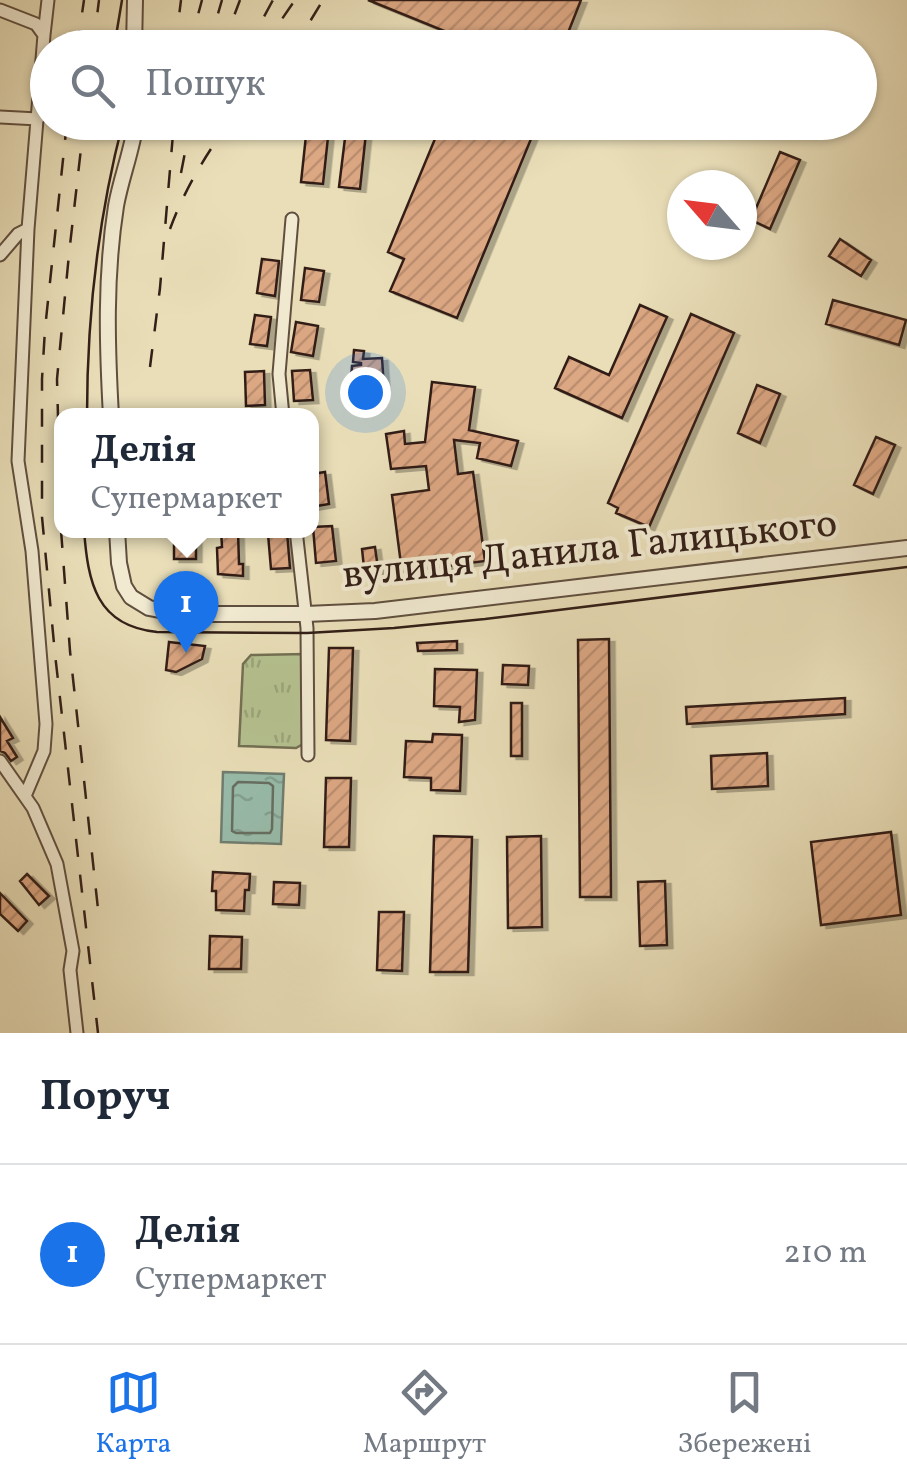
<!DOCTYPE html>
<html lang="uk">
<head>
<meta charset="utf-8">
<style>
	body { margin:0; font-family:Vollkorn,serif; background:#f6f6f7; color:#1f2937 }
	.compass { position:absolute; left:667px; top:170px; width:90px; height:90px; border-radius:50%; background:#fff; box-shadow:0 2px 8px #0004; rotate:298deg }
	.you { position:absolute; left:365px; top:392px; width:35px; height:35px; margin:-25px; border:8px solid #fff; border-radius:50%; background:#1a73e8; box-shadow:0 0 0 15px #1a73e833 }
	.badge { display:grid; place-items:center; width:65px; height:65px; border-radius:50%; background:#1a73e8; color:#fff; font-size:32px; font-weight:700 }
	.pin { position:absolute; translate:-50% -82px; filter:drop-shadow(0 2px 5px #0008) }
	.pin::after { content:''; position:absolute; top:52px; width:35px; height:30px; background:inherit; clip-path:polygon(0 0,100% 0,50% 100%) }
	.popup { position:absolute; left:54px; top:408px; width:265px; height:130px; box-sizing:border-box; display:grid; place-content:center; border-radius:20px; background:#fff; filter:drop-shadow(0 2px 8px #0005); font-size:32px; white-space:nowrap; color:#747a83 }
	.popup b { font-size:38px; color:#1f2937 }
	.popup::after { content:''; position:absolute; left:50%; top:100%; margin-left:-20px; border:20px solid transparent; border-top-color:#fff }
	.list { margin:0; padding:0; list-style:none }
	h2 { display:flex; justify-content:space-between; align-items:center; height:130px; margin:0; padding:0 40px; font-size:42px }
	h2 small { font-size:32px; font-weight:400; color:#747a83 }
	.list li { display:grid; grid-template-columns:65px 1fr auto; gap:30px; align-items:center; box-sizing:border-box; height:180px; padding:0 40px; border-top:2px solid #e0e1e3 }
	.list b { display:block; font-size:38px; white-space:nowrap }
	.list p { margin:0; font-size:32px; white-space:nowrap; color:#747a83 }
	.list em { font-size:32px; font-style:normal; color:#747a83 }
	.icon { flex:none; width:55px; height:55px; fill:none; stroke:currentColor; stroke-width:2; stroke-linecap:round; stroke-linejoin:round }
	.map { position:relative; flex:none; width:907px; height:1033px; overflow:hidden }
	.search { position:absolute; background:#fff; box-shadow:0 2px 8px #0004; left:30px; right:30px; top:30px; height:110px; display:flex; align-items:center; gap:25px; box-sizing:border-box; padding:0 35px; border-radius:55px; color:#747a83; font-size:38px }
	.sheet { height:310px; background:#fff }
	nav { display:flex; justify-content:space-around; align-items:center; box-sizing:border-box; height:140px; border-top:2px solid #e0e1e3; background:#fff; font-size:28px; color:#747a83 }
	nav a { display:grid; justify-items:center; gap:5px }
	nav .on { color:#1a73e8 }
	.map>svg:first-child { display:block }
	.grass { fill:url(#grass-tufts); stroke:#747054; stroke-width:2.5 }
	.water { fill:url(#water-ripples); stroke:#707d70; stroke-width:2.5 }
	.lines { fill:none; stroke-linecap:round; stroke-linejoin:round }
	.shore { stroke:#666e61; stroke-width:2.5 }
	.building { fill:url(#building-hatch); stroke:#331f17; stroke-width:2.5; filter:url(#shadow) }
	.minor-casing { stroke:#604f3f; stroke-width:15 }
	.tertiary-casing { stroke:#604f3f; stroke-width:18 }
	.minor { stroke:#f1ead1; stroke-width:11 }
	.tertiary { stroke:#f1ead1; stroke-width:14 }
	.tram { stroke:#331f17; stroke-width:2.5 }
	.rail { stroke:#331f17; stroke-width:2.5; stroke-dasharray:18 18; stroke-linecap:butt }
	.labels { text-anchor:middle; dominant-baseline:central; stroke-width:8; stroke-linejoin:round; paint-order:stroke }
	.street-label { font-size:40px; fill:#331f17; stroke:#f1ead1 }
</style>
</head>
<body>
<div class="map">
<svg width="907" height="1033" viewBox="0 0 907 1033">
	<defs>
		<pattern id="grass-tufts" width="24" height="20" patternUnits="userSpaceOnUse" patternTransform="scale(2.5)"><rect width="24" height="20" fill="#b5c190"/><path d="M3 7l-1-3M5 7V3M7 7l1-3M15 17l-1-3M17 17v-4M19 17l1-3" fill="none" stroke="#9ca57b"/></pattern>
		<pattern id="water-ripples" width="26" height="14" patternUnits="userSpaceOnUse" patternTransform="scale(2.5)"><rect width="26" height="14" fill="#98bcab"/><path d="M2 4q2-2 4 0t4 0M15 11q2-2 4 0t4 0" fill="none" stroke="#83a192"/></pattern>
		<pattern id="building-hatch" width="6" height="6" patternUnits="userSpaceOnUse" patternTransform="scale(2.5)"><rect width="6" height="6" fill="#dca783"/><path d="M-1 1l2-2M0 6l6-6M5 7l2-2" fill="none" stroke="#bd8f70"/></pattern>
		<filter id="shadow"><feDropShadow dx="5.5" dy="3" stdDeviation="0" flood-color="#0004"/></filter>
	</defs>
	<rect width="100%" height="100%" fill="#e9deb8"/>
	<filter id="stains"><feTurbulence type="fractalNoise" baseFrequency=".002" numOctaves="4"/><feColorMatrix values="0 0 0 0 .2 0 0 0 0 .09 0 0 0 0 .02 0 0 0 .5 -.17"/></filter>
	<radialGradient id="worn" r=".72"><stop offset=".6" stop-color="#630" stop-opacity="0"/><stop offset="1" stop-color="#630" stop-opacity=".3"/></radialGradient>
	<path class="grass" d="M305 654 303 744 296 748 239 746 243 664 251 655Z"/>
	<path class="water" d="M223 772 284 774 281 844 221 842Z"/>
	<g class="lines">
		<path class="shore" d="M238 782 269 783 273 786 272 829 270 833H236L232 831 233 787Z"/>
	</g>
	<path class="building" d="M368 0H581L562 48H486Z
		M442 122H538L457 318 390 291 404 259 388 252Z
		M307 126 329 128 323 184 301 182Z
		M346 130 366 133 360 189 339 187Z
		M780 152 800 160 770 229 751 220Z
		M840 239 871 260 861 276 829 256Z
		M262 259 279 261 275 296 257 293Z
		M305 268 324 271 319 302 301 300Z
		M833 300 906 320 899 345 826 324Z
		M640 305 667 317 622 418 555 388 569 357 609 375Z
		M691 314 734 333 649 527 616 513 618 508 608 503Z
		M255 315 271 317 267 346 250 344Z
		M296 322 318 326 313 356 291 352Z
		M354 350 364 351 363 359 382 358 384 387H371L370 382 351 379 352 366 361 365V363L353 362Z
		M310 370 313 400 294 401 292 371Z
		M264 371 265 405 246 406 245 372Z
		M432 382 475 387 469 430 518 441 511 466 477 458 480 443 454 440 458 474 473 472 485 561 402 572 392 495 429 490 426 466 391 469 386 434 404 431 405 444 425 442Z
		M757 385 780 394 760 443 738 433Z
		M876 437 895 445 873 494 854 485Z
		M325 472 329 504 311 507V474Z
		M332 526 336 561 316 563 313 527Z
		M174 530H196V559H174Z
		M221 530H238L239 564H243V576L218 574 217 548 222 547Z
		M287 532 290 568 271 569 268 534Z
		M375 547 379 576 365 577 362 549Z
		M609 639 611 897H580L578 640Z
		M457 641V650L418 651 417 643Z
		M169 642 205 646 202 659 176 672 166 670Z
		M329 648H353L350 741 326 740Z
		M503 665 529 666 528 685 502 684Z
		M435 669 477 670 475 720 459 722 460 707 434 706Z
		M845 698V714L687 724 686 707Z
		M511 703H522V756H511Z
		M0 717 13 738 7 741 17 757 11 761 5 753 0 751Z
		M433 734 462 735 460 791 431 790V778L404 777 406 741 432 742Z
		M767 753 768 786 712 789 711 756Z
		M326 778H351L349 847H324Z
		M891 832 901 915 821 925 811 842Z
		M434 836 472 837 468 972H430Z
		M541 836 542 927 508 928 507 837Z
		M213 872 250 874 249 890H245L244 911 216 910V891H212Z
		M27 874 49 896 39 905 20 881Z
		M665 881 667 945 640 946 638 882Z
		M274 882 300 883 299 905 273 904Z
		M0 893 27 921 18 931 0 914Z
		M379 912H404L402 971 377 970Z
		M210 936 242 937 241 969H209Z"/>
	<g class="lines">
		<defs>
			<path id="minor" d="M0 10 36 24 44 35 28 229 18 461 32 551 46 724 44 751 25 796
				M44 35 48 0
				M0 117 38 119
				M0 255 18 234 28 229
				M283 416 279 374 292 219
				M296 530 307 628 308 755
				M0 761 33 808 57 864 73 951 70 970 77 1033"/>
			<path id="tertiary" d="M134 48 135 0
				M111 416C107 345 105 276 116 206 121 178 132 151 136 122
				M117 530 119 563 124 586 131 597 149 608 180 614H306L375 611 907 548"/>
		</defs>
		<use href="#minor" class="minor-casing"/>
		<use href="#tertiary" class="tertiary-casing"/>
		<use href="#minor" class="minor"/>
		<use href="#tertiary" class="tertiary"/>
		<path class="tram" d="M114 48 122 0
			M87 416C87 317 98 218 123 122
			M84 530C88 582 96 626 157 632L307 633 394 628 485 619 907 567"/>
		<path class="rail" d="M77 48 84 0
			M93 48 99 0
			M175 48 181 0
			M189 48 202 0
			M208 48 222 0
			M222 48 240 0
			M247 48 273 0
			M262 48 295 0
			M288 48 306 28 323 0
			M67 122 45 329 42 379V517L55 654 98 1033
			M181 173 191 122
			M170 229C184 191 205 155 230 122
			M150 367 160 288 174 122
			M61 530 70 651 98 909
			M61 530 57 379 69 254 84 122"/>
	</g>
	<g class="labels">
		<g class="street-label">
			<text transform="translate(590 551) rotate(-6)">вулиця Данила Галицького</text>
		</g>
	</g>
	<rect width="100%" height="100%" filter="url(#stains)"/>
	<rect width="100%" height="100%" fill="url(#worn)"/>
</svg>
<svg class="compass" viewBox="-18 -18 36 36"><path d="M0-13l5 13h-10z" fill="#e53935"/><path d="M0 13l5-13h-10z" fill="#747a83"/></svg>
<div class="you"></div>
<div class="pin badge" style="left:186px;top:653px">1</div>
<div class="popup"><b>Делія</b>Супермаркет</div>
<div class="search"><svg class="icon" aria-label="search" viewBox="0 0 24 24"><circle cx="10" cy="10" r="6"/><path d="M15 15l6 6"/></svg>Пошук</div>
</div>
<section class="sheet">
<h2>Поруч<small></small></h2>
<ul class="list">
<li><span class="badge">1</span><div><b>Делія</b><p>Супермаркет</p></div><em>210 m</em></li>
</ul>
</section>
<nav>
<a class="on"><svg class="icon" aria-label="map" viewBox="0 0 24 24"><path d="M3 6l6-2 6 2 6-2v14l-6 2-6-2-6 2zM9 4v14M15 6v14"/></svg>Карта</a>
<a><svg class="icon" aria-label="directions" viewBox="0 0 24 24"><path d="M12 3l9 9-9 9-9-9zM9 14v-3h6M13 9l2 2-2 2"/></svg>Маршрут</a>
<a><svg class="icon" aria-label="saved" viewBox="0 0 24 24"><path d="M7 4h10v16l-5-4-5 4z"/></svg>Збережені</a>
</nav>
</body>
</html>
